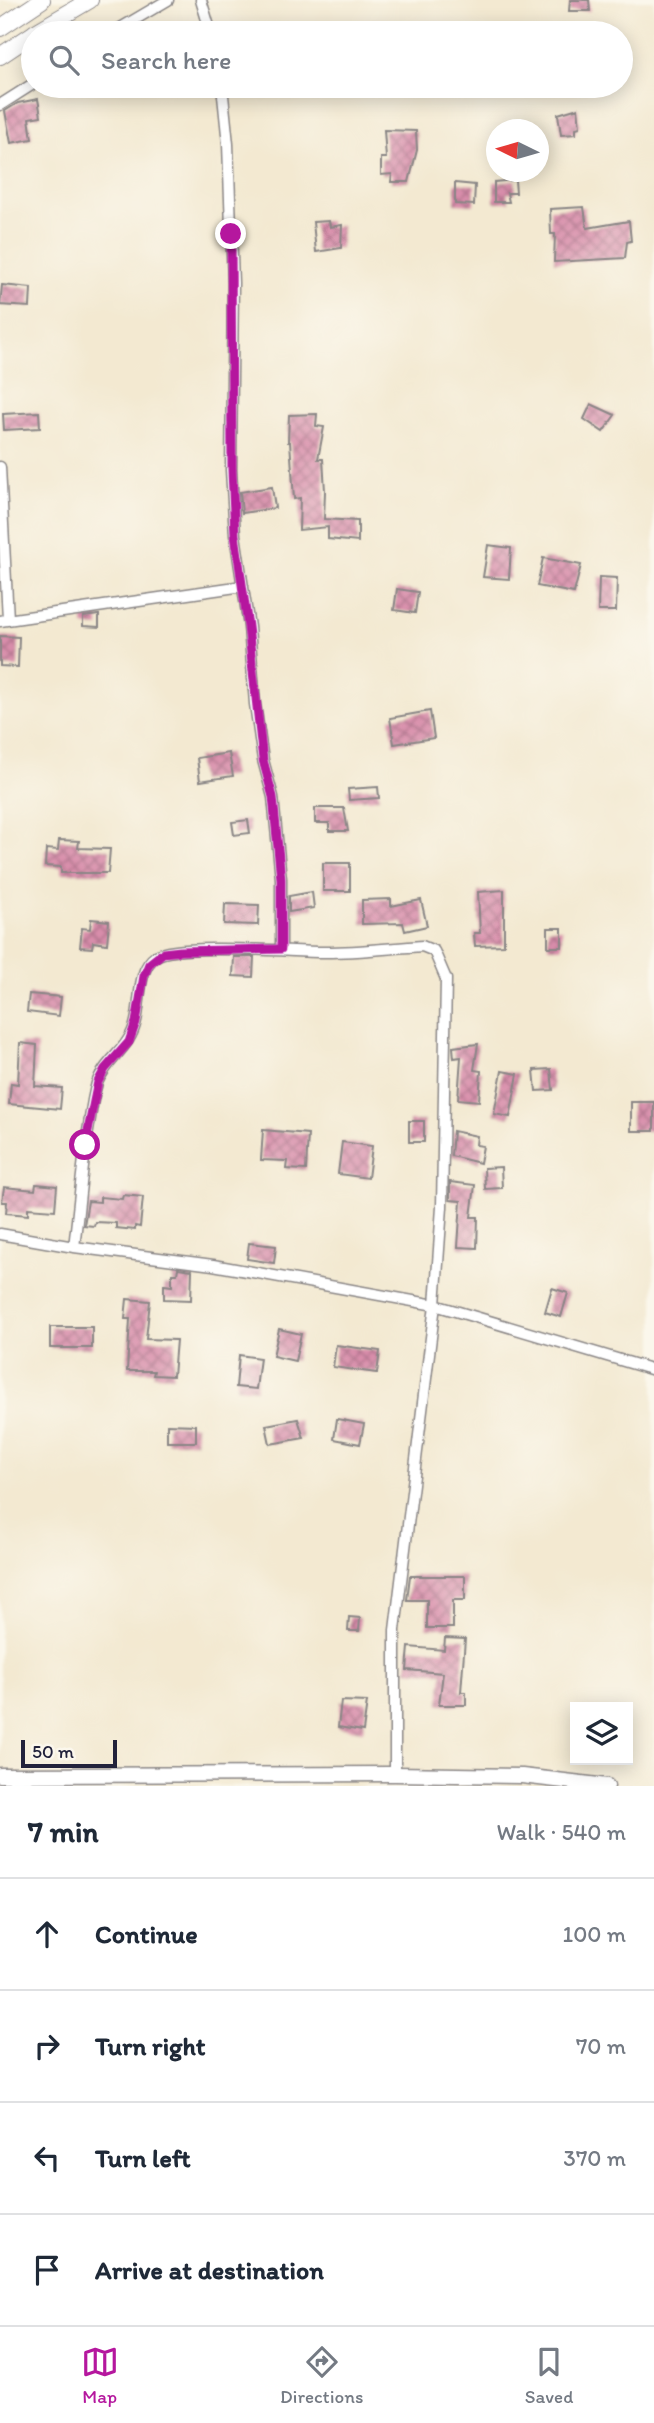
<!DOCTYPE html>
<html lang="en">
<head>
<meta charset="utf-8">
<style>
	body { margin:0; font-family:Itim,sans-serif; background:#f6f6f7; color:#1f2937 }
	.controls { position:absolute; right:21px; bottom:21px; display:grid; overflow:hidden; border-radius:0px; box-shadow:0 4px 18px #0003 }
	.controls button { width:63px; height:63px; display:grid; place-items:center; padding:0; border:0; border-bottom:2px solid #e0e1e3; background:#fff; color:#1f2937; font:35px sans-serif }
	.compass { position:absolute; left:486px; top:119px; width:63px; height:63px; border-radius:50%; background:#fff; box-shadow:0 4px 18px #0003; rotate:275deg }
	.scale { position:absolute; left:21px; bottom:18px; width:96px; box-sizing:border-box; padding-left:7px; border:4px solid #22223b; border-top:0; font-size:19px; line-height:24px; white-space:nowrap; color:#22223b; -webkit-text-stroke:5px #fbf7ec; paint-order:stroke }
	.stop { position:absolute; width:21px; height:21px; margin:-16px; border:5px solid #b5179e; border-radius:50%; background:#fff }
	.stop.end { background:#b5179e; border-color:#fff; box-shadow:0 2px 7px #0008 }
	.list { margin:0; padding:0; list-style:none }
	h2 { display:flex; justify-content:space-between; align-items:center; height:91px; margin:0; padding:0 28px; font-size:30px }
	h2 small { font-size:23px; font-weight:400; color:#747a83 }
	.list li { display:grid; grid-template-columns:46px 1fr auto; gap:21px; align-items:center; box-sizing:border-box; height:112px; padding:0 28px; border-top:2px solid #e0e1e3 }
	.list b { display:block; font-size:26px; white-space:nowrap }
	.list em { font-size:23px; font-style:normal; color:#747a83 }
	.icon { flex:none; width:38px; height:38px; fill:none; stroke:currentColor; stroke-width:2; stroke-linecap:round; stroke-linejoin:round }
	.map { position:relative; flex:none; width:654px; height:1786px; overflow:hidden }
	.search { position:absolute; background:#fff; box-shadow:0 4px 18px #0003; left:21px; right:21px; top:21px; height:77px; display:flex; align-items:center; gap:18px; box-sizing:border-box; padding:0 24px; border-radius:38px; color:#747a83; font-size:26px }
	.sheet { height:539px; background:#fff }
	nav { display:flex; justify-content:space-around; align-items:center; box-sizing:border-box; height:98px; border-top:2px solid #e0e1e3; background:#fff; font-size:19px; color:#747a83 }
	nav a { display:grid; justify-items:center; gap:4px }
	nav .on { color:#b5179e }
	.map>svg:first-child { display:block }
	.building { fill:url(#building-cross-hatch) }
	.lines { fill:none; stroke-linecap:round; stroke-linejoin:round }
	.street-casing { stroke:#8a8686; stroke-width:13 }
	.secondary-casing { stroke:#8a8686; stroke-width:17 }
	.primary-casing { stroke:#8a8686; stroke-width:18 }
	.street { stroke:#fff; stroke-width:10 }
	.secondary { stroke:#fff; stroke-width:14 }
	.primary { stroke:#fff; stroke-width:16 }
	.route { stroke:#b5179e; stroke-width:9 }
</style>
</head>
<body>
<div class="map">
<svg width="654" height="1786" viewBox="0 0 654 1786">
	<defs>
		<pattern id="building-cross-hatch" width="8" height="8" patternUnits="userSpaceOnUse" patternTransform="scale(1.75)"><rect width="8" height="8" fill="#d88daa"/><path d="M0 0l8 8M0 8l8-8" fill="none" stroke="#af738c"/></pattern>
	</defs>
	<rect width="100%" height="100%" fill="#fbf7ec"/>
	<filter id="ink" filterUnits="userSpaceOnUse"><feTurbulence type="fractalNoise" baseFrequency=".0143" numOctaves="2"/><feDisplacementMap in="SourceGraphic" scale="14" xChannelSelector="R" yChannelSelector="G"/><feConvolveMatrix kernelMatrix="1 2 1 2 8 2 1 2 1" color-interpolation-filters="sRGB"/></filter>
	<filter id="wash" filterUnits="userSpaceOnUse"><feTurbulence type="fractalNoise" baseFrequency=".00686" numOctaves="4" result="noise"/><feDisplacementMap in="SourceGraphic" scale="28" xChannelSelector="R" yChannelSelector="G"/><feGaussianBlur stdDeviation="1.57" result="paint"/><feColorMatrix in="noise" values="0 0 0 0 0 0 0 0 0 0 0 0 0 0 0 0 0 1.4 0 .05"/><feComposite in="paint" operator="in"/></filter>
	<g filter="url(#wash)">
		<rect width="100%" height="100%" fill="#f3e9d1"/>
		<g id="blocks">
			<path class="building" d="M570 0H589L590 11H569Z
				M38 99 41 116 29 118 32 139 11 143 5 111 18 103Z
				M578 108 580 127 576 128V134L561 135 558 114Z
				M384 130 416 131 417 150 409 182H391L392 174 381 175V158H386Z
				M515 180 516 193H507L509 202H494V182Z
				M455 183 475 185 474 205 455 204Z
				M584 207 587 228 629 221 631 241 627 242 625 258 554 262 555 234H551L550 209Z
				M329 221 330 227 342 225 341 248 316 252 313 222Z
				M2 285 31 288 30 307 0 305Z
				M591 404 615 415 603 432 584 419Z
				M39 412 40 428 4 430 3 414Z
				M317 414 316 426 324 427 318 459H323L325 491 324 519 358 521V542L328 539V527L299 530 300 498 294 499 290 442H288L289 415Z
				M272 487 275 508 242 513 240 492Z
				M488 545 511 548 509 579 483 577Z
				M543 558 581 565 574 593 537 586Z
				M599 577 617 578 616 611H598Z
				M397 589 418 592 415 613 394 610Z
				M99 615V627L83 626V617Z
				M0 636 19 637 18 667 0 666Z
				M430 711 434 738 394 744 390 718Z
				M229 753 233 776 200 781 197 758Z
				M378 787 379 798 349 800 348 789Z
				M315 808H344L348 831H329V823H315Z
				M248 820 250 833 234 835 232 822Z
				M59 840 79 841 78 848 110 849 108 873H61V867L45 866 46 849 58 850Z
				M323 863H350V891H323Z
				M504 890V945L475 946 474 933H480L478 892Z
				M312 892 314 908 289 912V896Z
				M391 899V906L421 900 427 926 405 931 403 923 362 924V900Z
				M225 904 259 905 258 925 224 924Z
				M91 919 109 921 107 944 93 942 92 948 80 947 82 928 90 929Z
				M548 928H562V947H548Z
				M234 957H254L253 977 233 976Z
				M29 994 61 997 59 1016 27 1012Z
				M20 1043 37 1045 35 1086 62 1088 60 1109 9 1104 11 1083 18 1084Z
				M478 1044 474 1070 481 1071 479 1101 458 1099 461 1057 454 1058 453 1047Z
				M551 1069 553 1090 536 1091 534 1070Z
				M502 1071 518 1074 510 1117 494 1114Z
				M631 1102H654V1131H631Z
				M409 1121H424V1142H409Z
				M263 1130 308 1134 306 1170 286 1169 287 1161 261 1160Z
				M453 1131 477 1136 476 1145 483 1146 480 1163 451 1156Z
				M342 1142 372 1146 368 1178 338 1174Z
				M501 1167 502 1188 485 1189 484 1168Z
				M450 1182 475 1185 471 1217H478L477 1248 458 1247 461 1201 450 1200Z
				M36 1184 57 1186 55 1210 28 1208V1215L6 1213 7 1202H2L4 1187 35 1190Z
				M123 1195 143 1197 140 1227 135 1226V1230L116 1228V1223L95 1222 94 1226 84 1225 88 1201 100 1202V1197L122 1199Z
				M249 1243 276 1246 274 1263 247 1259Z
				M178 1268 192 1270 191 1300 164 1299V1285L172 1286V1274H177Z
				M552 1288 568 1293 561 1317 545 1312Z
				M127 1299 150 1301 146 1339 176 1340 173 1376 153 1375 154 1371H127L130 1319H125Z
				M50 1327H92V1348H50Z
				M279 1329 301 1334 295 1361 273 1356Z
				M336 1345 380 1351 377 1373 333 1367Z
				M239 1355 260 1358 256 1389 236 1387Z
				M298 1419 304 1438 270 1444 266 1425Z
				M337 1419 364 1424 360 1444 334 1439Z
				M167 1424 196 1425V1442H167Z
				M410 1576H465V1600H453V1628H427V1600H407Z
				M349 1617 360 1618 359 1631H348Z
				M445 1638 465 1639 461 1692H466V1705H439L443 1673 407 1670 409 1647 444 1650Z
				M341 1701 367 1702 363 1731 338 1727Z"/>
		</g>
	</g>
	<g filter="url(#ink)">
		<use href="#blocks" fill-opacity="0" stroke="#8a8686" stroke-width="2"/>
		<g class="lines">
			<defs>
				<path id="street" d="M201 0 211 33
					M112 33 168 0
					M222 86 228 144 233 283 231 470 235 535 249 627 255 704 263 760 273 797 281 879V949
					M0 105 33 84
					M0 467 8 619
					M0 621 243 586
					M0 1234 74 1247 213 1265 435 1305 654 1370
					M74 1247C79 1206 82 1165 89 1125 91 1111 93 1096 97 1083 106 1059 130 1049 136 1021 141 1001 137 969 156 956 176 943 296 952 326 952 358 952 390 948 422 946L434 951 446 979 442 1207 435 1305 395 1630V1774"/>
				<path id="secondary" d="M0 1775 395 1774 522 1776 607 1786"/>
				<path id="primary" d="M0 28 42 0
					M34 33 90 0
					M0 56 33 34"/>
			</defs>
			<use href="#street" class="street-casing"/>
			<use href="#secondary" class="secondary-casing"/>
			<use href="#primary" class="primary-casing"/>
			<use href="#street" class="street"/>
			<use href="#secondary" class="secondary"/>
			<use href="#primary" class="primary"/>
		</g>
	</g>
	<g class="lines" filter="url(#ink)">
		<path class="route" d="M85 1145 98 1082 105 1069 129 1042 136 1022 144 976 149 964 163 953 181 951 281 949V879L273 797 263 760 248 627 235 535 232 470 231 234"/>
	</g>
</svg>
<div class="controls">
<button><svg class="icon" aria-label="layers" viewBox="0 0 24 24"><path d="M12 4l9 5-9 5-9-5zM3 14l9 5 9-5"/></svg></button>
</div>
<svg class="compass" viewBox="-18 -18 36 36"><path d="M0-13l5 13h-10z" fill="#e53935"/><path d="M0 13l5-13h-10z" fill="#747a83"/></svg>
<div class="scale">50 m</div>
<div class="stop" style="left:85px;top:1145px"></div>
<div class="stop end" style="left:231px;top:234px"></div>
<div class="search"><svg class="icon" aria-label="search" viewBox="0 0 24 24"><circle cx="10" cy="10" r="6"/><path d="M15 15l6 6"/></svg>Search here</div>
</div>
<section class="sheet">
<h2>7 min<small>Walk · 540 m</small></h2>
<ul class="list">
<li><svg class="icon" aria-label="ahead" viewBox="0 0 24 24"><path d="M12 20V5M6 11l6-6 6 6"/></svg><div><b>Continue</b></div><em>100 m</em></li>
<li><svg class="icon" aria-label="right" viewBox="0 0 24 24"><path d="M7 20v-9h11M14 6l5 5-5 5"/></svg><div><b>Turn right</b></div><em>70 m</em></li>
<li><svg class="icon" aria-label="left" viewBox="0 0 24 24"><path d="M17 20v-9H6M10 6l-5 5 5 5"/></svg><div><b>Turn left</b></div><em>370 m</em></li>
<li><svg class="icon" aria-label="arrive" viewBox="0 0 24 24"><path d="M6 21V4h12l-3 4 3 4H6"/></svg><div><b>Arrive at destination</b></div></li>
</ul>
</section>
<nav>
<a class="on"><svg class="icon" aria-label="map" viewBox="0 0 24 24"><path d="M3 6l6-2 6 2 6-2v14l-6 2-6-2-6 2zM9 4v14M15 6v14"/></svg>Map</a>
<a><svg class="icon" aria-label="directions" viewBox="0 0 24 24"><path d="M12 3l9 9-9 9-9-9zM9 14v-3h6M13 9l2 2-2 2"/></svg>Directions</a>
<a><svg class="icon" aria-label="saved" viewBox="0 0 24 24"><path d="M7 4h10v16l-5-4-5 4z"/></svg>Saved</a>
</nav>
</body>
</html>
